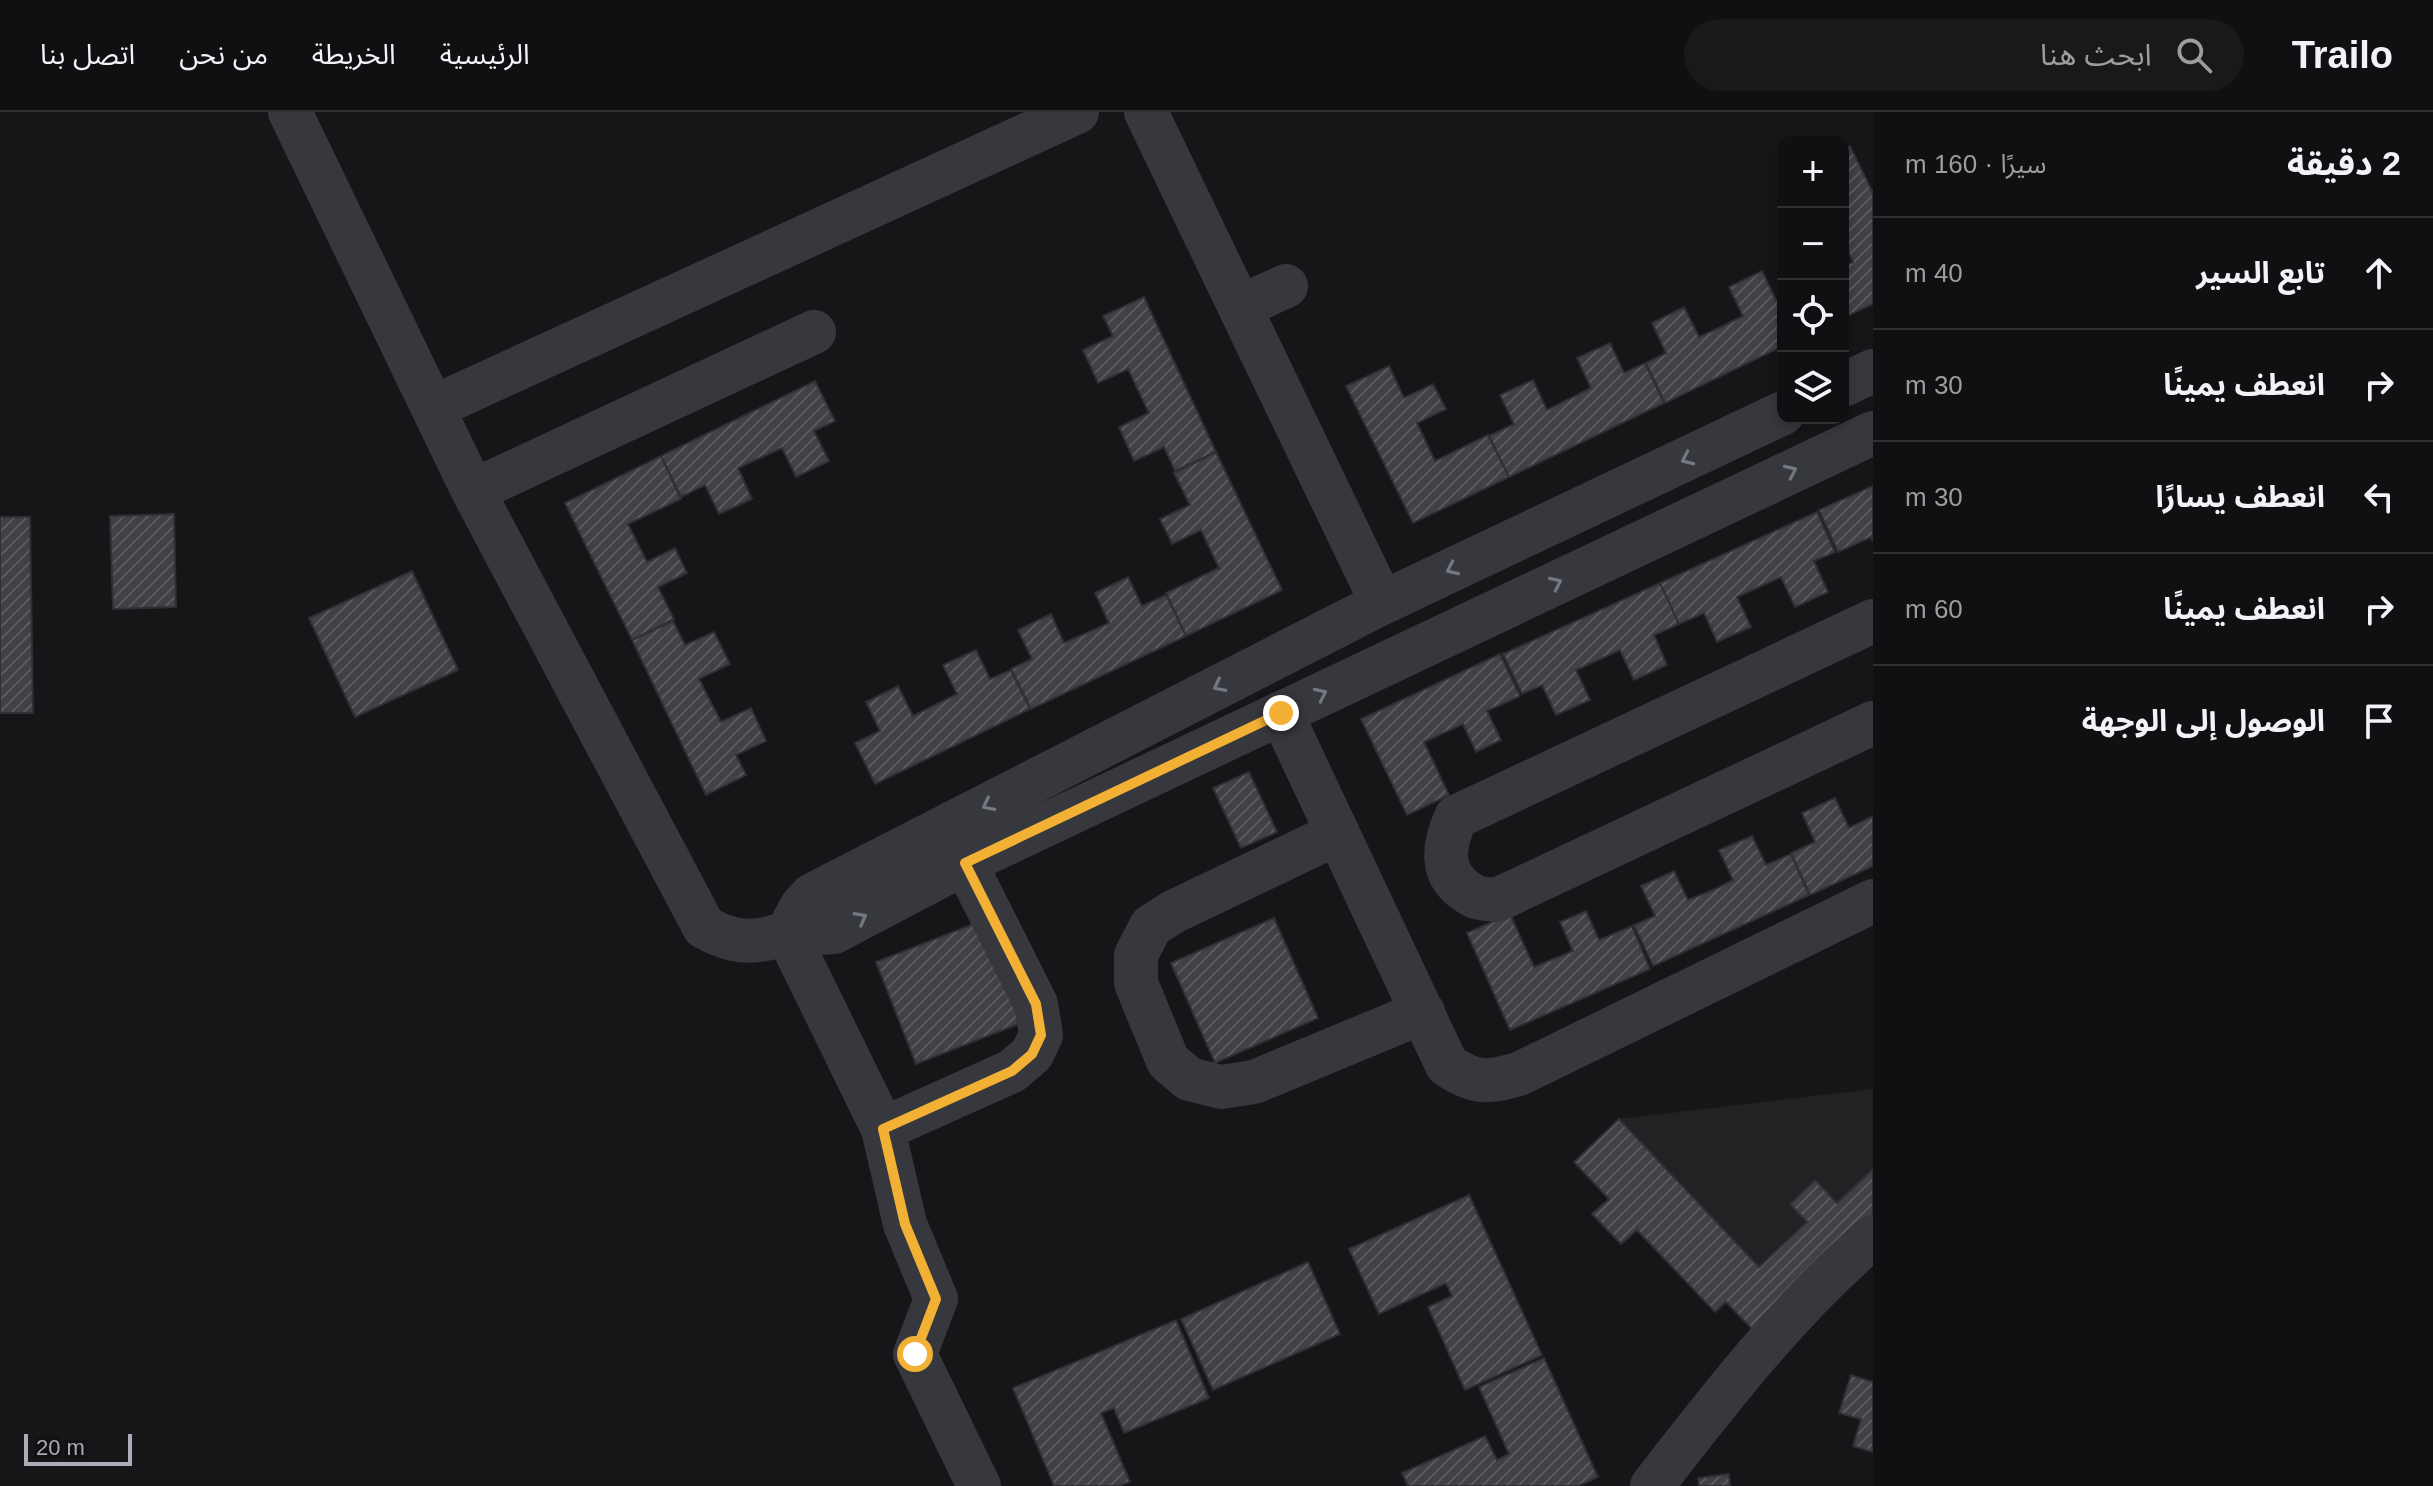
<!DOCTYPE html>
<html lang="ar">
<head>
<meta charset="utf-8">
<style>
	body { margin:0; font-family:Arial,"Noto Sans Arabic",sans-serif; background:#19191b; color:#f1f3f6; direction:rtl }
	.controls { position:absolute; right:24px; top:24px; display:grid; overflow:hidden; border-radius:16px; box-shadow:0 4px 12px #0003 }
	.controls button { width:72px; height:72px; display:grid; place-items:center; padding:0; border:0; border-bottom:2px solid #303032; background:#101012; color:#f1f3f6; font:40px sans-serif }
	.scale { position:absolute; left:24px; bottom:20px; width:108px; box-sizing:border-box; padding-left:8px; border:4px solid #a8adb8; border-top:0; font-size:22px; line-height:28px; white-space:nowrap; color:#a8adb8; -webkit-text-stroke:6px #111113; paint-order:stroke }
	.stop { position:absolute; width:24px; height:24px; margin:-18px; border:6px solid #f2b134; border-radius:50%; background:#fff }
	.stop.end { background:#f2b134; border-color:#fff; box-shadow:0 2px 8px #0008 }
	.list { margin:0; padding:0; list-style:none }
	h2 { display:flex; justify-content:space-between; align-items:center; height:104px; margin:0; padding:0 32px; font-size:34px }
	h2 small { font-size:26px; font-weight:400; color:#9c9d9f }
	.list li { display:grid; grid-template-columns:52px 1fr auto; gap:24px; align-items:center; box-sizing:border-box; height:112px; padding:0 32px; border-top:2px solid #303032 }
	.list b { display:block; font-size:30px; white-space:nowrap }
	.list em { font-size:26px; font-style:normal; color:#9c9d9f }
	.icon { flex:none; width:44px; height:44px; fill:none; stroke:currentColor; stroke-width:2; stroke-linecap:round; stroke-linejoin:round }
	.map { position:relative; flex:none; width:1873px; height:1374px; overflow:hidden; direction:ltr }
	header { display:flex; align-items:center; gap:48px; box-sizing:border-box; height:112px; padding:0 40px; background:#101012; border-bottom:2px solid #303032 }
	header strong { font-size:38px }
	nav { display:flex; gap:44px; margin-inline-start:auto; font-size:28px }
	.search { width:560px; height:72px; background:#19191b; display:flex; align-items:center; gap:20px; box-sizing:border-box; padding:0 28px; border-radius:44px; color:#9c9d9f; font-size:30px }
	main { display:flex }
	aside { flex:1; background:#101012 }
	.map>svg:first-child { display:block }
	.built { fill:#222225 }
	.building { fill:url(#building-hatch); stroke:#303034; stroke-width:2 }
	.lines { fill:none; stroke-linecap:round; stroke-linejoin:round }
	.minor { stroke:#37383d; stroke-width:44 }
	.oneway { stroke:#757881 }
	.route { stroke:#f2b134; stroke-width:10 }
</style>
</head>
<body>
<header>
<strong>Trailo</strong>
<div class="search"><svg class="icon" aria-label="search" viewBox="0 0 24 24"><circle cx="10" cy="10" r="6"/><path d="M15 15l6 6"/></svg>ابحث هنا</div>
<nav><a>الرئيسية</a><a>الخريطة</a><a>من نحن</a><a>اتصل بنا</a></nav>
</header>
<main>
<aside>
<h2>2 دقيقة<small>سيرًا · 160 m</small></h2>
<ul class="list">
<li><svg class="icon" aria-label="ahead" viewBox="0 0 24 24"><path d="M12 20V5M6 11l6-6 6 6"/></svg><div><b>تابع السير</b></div><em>40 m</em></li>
<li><svg class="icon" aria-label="right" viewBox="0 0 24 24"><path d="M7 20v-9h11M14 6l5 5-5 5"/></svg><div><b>انعطف يمينًا</b></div><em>30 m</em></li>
<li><svg class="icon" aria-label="left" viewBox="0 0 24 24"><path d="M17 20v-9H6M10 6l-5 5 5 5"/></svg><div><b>انعطف يسارًا</b></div><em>30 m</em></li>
<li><svg class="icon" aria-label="right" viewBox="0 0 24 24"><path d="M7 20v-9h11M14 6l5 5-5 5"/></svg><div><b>انعطف يمينًا</b></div><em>60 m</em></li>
<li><svg class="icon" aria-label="arrive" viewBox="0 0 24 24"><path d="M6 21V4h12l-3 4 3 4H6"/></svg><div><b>الوصول إلى الوجهة</b></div></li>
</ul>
</aside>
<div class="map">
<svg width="1873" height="1374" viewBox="0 0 1873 1374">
	<defs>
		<pattern id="building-hatch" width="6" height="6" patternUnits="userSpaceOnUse" patternTransform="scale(2)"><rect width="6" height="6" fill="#404145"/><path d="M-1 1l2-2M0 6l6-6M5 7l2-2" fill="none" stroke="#595a5e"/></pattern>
	</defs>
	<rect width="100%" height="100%" fill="#161618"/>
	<path class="built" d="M1873 977V1109L1755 1220 1726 1190 1715 1200 1637 1119 1621 1132 1592 1102 1609 1086 1574 1050 1619 1007Z"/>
	<path class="building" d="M1850 34 1873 81V192L1843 206V154L1853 150 1843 129V37Z
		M1762 159 1776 188 1783 185V234L1665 291 1646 251 1666 241 1652 211 1684 195 1699 225 1723 214 1743 204 1729 175Z
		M1144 185 1216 340 1175 359 1164 335 1134 349 1119 315 1149 301 1128 257 1098 271 1083 238 1113 224 1103 204Z
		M1610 231 1624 261 1645 251 1664 291 1509 365 1489 324 1514 312 1500 283 1533 268 1547 298 1591 276 1577 246Z
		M1389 254 1404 286 1433 272 1446 297 1417 311 1435 349 1488 323 1509 365 1413 411 1346 274Z
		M815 269 835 309 814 319 829 349 796 365 782 336 738 356 752 387 719 402 705 373 681 385 661 344Z
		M1216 340 1282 478 1186 524 1166 481 1219 456 1201 418 1172 432 1160 407 1190 393 1174 361Z
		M661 344 681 387 628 412 647 450 675 436 687 461 658 475 674 507 632 528 565 391Z
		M1873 374V430L1871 425 1838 440 1819 398Z
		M1817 400 1835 440 1814 449 1828 480 1795 495 1781 465 1737 485 1751 515 1717 530 1704 501 1679 512 1660 471Z
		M174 402 176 495 113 497 110 404Z
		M0 405H30L33 601H0Z
		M412 459 458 558 355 605 309 506Z
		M1128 465 1142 494 1166 483 1186 524 1031 597 1011 557 1032 547 1018 518 1051 502 1064 531 1109 511 1095 481Z
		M1660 471 1679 512 1654 523 1667 553 1634 568 1620 538 1576 558 1590 588 1556 603 1542 573 1522 582 1503 542Z
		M673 509 685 533 714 520 730 552 699 567 721 610 751 596 766 629 736 643 746 663 706 683 632 528Z
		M976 538 990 567 1011 558 1030 597 875 672 855 631 880 619 866 590 898 574 913 604 957 582 943 553Z
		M1500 542 1520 584 1487 599 1501 628 1476 640 1463 612 1424 630 1449 683 1407 703 1361 607Z
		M1249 660 1277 720 1241 736 1213 676Z
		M1835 686 1849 716 1873 704V754L1810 783 1791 741 1815 730 1802 701Z
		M1752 724 1766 753 1791 742 1809 783 1653 854 1634 813 1655 804 1641 774 1674 759 1688 788 1713 778 1733 768 1719 738Z
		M1586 799 1599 828 1632 814 1650 857 1510 918 1467 821 1510 802 1534 855 1573 839 1560 810Z
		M1274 806 1318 906 1215 951 1171 851Z
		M981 809 1021 911 916 952 876 850Z
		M1619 1007 1759 1155 1807 1110 1790 1092 1815 1068 1837 1091 1873 1057V1109L1755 1220 1726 1190 1715 1200 1637 1118 1621 1132 1592 1102 1609 1087 1574 1050Z
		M1469 1083 1542 1243 1465 1278 1428 1195 1452 1184 1446 1171 1379 1202 1349 1137Z
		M1308 1150 1340 1222 1213 1278 1181 1207Z
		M1176 1208 1209 1286 1124 1321 1114 1296 1101 1301 1130 1370 1119 1374H1054L1013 1276Z
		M1544 1246 1598 1365 1578 1374H1408L1402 1361 1485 1324 1497 1348 1509 1342 1479 1275Z
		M1851 1263 1873 1270V1340L1853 1334 1861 1307 1839 1301Z
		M1729 1362 1730 1374H1699L1698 1366Z"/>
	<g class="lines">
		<path class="minor" d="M290 0 473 379 704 815C724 826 742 832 765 827 773 826 781 822 789 821 804 820 819 822 834 820L965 751 1873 321
			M1146 0 1382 491
			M1240 195 1286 174
			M1843 273 1873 259
			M434 295 1077 0
			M473 379 814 220
			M1873 509 1456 705C1443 734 1438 764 1472 783 1478 787 1489 787 1497 788L1873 611
			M1281 601 1447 953C1475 972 1487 971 1519 962L1873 789
			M1338 721 1173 800 1151 814 1136 843V871L1168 949 1189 967 1221 975 1254 970 1423 900
			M787 821 802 794 812 783 1382 491 1783 301
			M787 821 883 1017 905 1112 936 1187 915 1242 979 1374
			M883 1017 1012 959 1032 942 1041 923 1036 892 965 751
			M1652 1374C1720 1286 1788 1198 1873 1125"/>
	</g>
	<defs><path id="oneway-chevron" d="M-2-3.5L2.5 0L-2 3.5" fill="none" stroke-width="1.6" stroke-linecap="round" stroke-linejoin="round" transform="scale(2)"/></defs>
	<g class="oneway">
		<use href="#oneway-chevron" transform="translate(1687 347) rotate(155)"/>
		<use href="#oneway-chevron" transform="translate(1791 359) rotate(-25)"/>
		<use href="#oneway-chevron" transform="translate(1452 457) rotate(155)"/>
		<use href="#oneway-chevron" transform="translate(1556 471) rotate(-25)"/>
		<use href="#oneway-chevron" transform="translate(1219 574) rotate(153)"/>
		<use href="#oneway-chevron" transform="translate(1321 582) rotate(-25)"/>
		<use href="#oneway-chevron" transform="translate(988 693) rotate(153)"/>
		<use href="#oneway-chevron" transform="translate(861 806) rotate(-28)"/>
	</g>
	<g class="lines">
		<path class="route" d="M915 1242 936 1187 905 1112 883 1017 1012 959 1032 942 1041 923 1036 892 965 751 1281 601"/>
	</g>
</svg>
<div class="controls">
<button>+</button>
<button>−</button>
<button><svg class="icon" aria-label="locate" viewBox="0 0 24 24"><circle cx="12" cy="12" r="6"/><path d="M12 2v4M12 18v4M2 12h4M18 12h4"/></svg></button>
<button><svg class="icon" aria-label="layers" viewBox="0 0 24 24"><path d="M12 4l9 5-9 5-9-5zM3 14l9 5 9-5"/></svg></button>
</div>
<div class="scale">20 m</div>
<div class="stop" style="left:915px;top:1242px"></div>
<div class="stop end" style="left:1281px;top:601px"></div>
</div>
</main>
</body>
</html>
